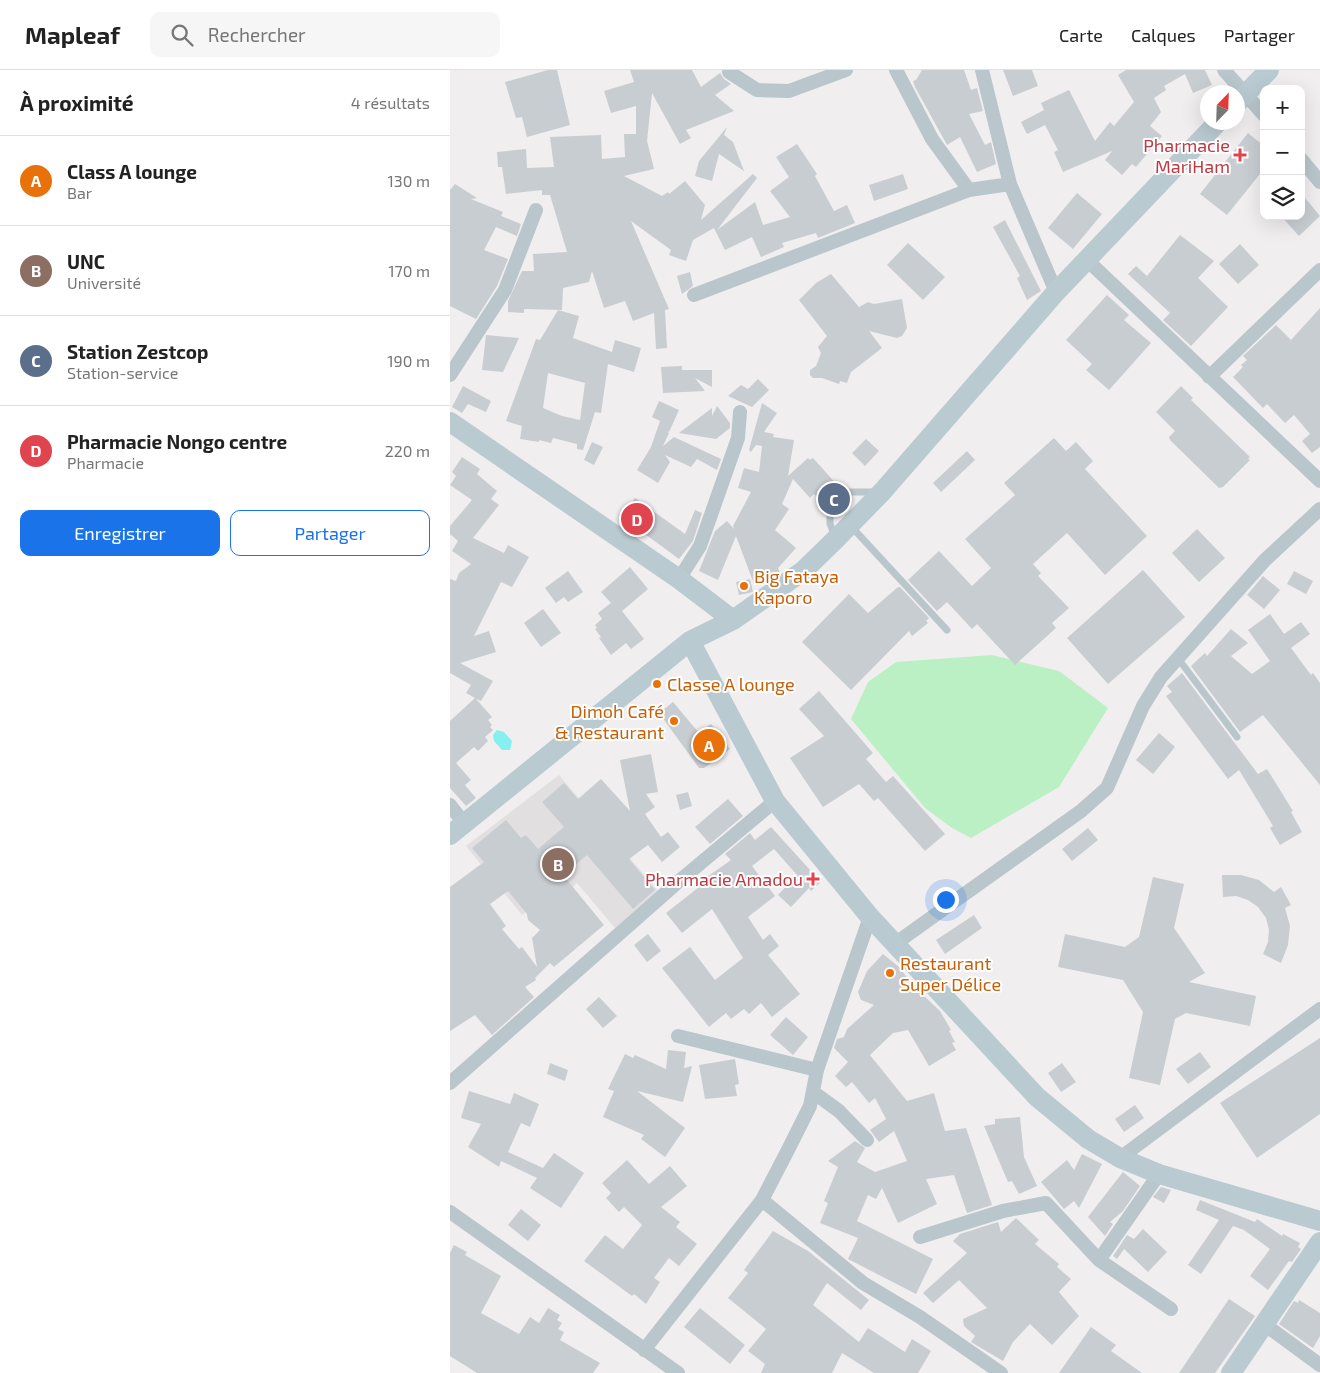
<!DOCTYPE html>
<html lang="fr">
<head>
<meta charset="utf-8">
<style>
	body { margin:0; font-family:"Exo 2",sans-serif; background:#f6f6f6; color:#222 }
	.controls { position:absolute; right:15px; top:15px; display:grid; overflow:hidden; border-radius:10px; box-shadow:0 5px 20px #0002 }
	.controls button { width:45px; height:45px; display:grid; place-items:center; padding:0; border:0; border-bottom:1px solid #e0e0e0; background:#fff; color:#222; font:25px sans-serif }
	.compass { position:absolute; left:750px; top:15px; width:45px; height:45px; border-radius:50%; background:#fff; box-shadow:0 5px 20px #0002; rotate:23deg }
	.you { position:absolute; left:495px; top:829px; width:18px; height:18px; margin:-12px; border:4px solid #fff; border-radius:50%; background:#1a73e8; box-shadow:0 0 0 8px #1a73e833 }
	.badge { display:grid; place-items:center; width:32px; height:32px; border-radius:50%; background:#1a73e8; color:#fff; font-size:16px; font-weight:700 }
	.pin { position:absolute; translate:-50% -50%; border:2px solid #fff; box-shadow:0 1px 5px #0006 }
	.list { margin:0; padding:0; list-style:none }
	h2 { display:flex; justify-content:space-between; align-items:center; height:65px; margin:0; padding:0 20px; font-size:21px }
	h2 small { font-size:16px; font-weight:400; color:#767676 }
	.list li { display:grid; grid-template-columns:32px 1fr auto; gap:15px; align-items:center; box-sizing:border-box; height:90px; padding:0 20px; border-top:1px solid #e0e0e0 }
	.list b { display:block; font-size:19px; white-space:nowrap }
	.list p { margin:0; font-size:16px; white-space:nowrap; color:#767676 }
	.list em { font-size:16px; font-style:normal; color:#767676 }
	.actions { display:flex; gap:10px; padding:15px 20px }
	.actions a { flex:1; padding:11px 0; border:1px solid #1a73e8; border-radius:10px; text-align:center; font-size:18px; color:#1a73e8 }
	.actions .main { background:#1a73e8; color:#fff }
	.icon { flex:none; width:28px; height:28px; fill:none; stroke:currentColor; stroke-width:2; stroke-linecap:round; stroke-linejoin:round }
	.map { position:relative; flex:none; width:870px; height:1303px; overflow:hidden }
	header { display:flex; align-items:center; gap:30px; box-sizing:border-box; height:70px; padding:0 25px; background:#fff; border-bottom:1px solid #e0e0e0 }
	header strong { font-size:24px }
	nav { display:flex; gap:28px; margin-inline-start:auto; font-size:18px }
	.search { width:350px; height:45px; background:#f6f6f6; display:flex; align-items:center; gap:12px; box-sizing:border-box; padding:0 18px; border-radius:10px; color:#767676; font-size:19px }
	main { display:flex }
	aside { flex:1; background:#fff }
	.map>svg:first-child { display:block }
	.education { fill:#e2dfe1 }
	.green { fill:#bbf0c4 }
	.water { fill:#86efef }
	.building { fill:#c8cdd1; fill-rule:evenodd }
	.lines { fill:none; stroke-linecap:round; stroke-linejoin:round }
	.lane { stroke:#b9c6cc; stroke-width:7 }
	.street { stroke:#b9c6cc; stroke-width:14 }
	.secondary { stroke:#b9cad1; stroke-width:20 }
	.health-dot { fill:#e0444e; stroke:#fff; stroke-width:2 }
	.food-dot { fill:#e8710a; stroke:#fff; stroke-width:2 }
	.labels { text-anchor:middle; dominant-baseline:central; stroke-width:4; stroke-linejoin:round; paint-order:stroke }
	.health-label { font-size:18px; fill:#be3a42; stroke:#fff; text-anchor:end }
	.food-label { font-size:18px; fill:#c56008; stroke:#fff; text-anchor:start }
</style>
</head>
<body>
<header>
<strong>Mapleaf</strong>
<div class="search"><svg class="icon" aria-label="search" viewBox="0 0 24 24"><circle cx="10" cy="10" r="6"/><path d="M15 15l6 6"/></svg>Rechercher</div>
<nav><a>Carte</a><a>Calques</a><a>Partager</a></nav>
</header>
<main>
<aside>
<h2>À proximité<small>4 résultats</small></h2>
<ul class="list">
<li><span class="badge" style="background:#e8710a">A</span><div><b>Class A lounge</b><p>Bar</p></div><em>130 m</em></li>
<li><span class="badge" style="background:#8d6e63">B</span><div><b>UNC</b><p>Université</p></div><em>170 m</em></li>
<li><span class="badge" style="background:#5c6f8a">C</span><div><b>Station Zestcop</b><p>Station-service</p></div><em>190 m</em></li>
<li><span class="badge" style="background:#e0444e">D</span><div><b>Pharmacie Nongo centre</b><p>Pharmacie</p></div><em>220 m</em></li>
</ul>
<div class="actions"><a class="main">Enregistrer</a><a>Partager</a></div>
</aside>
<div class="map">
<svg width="870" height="1303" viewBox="0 0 870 1303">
	<rect width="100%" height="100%" fill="#f1eeef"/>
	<path class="education" d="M109 705 208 821 165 858 127 813 103 834 95 826 72 845 16 776Z"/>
	<path class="green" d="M542 585 609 601 658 638 609 717 521 768 502 758 475 738 401 649 418 612 446 592Z"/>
	<path class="water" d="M47 660 54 662 62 671 60 680H52L44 671 43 665Z"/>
	<path class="building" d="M98 0H107L120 55 77 67 72 47 66 48 55 12Z
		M180 0H242L251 17 270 3 274 9 281 14 265 25 284 41 236 60 241 68 230 74 202 23 197 71 204 99 174 106 212 126 218 122 219 124 235 111 255 135 251 150 303 104 307 108 267 160 305 132 313 155 340 147 320 121 339 107 326 87 347 74 367 104 365 106 384 141 397 135 405 153 368 168 366 163 332 173 334 177 311 187 302 167 275 180 264 158 243 170 236 191 219 185 221 180 181 151 219 239 215 240 217 278 206 279 204 243 183 251 175 231 154 238 142 201 139 212 113 218 112 240 74 239V243L58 242V231L72 201H84L83 184 117 182 100 125H92V120L56 124 52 97H48L47 82 76 79 77 98 104 97 100 67 151 65 152 89 175 87 174 64H186V36L161 43 154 21 184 12Z
		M472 0H514L521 20 527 18 533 41 519 44 535 75 541 72 546 94 527 102 510 67 497 75 465 17 463 11 466 10Z
		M553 0H582L588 16 563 26Z
		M676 0H755L762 15 743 23 735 4 714 16 716 20 704 28 711 42 700 56 712 66 686 97 682 94 672 105 655 90 662 81 613 102 604 82 608 80 595 55 577 64 571 52 594 40 591 33 619 20 645 71 660 52 664 56 684 32 668 5Z
		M277 57 274 65 283 72 294 101 269 84 262 111 245 106 249 91Z
		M798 63 814 76V99L777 145 750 124Z
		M453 104 458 119 424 131 419 115Z
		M5 114 27 128 21 129 53 142 51 146 71 154 67 166 46 157 34 180 58 189 47 216 26 249 0 236V120Z
		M627 123 652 144 623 179 598 158Z
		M851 123 870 146 849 166 831 146H851Z
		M555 150 591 221 577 230 567 208 570 206 543 157Z
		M730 165 764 191 748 208 778 237 741 276 713 250 720 243 678 204 686 196 697 206Z
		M458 173 495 207 473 230 437 195Z
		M790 174 809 195 788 214 769 194Z
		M240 202 243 216 232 224 227 206Z
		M381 204 409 237 418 232 424 234 452 229 457 258 452 266 447 268 419 261 432 278 401 302 397 313 390 311 389 314 372 308H363L360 305V300L366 296 371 283 368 277 377 266 349 230 366 213Z
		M657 225 679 245 674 250 701 273 659 320 636 300 642 294 616 270Z
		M870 238V377L862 383 852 371 860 364 844 345 835 353 817 334 813 338 783 307 793 297 791 295 797 290 793 286 826 255 841 270Z
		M108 240 129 246 123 268 162 282 165 270 191 278 184 302 158 294 151 343 145 342 133 380 127 379V374L103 368 101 373 89 370V372L70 369 72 356 56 351 86 269 90 270ZM98 303 135 313 130 350 112 346 93 338Z
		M36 265 69 268 53 302 32 300Z
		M232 296V300H262V317L245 308 255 321 213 323 211 297Z
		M308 309 319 320 302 337 278 326 291 315 298 319Z
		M13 316 41 331 36 342 18 334 12 343 2 337Z
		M731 316 743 328 741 330 800 387 798 389 800 390 773 417 769 418 720 370 719 367 725 361 706 342Z
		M209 331 229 340 219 362 217 361 219 363 213 376 224 367 271 389 267 400 247 389 241 397 215 385 220 392 208 413 187 400 201 377 210 351 202 347Z
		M312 333 327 343 314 362 324 364 323 367 344 370 338 406 358 388 360 390 363 388 390 418V425L401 427 386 443 383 434H376L364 424 360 428 343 409 332 434 339 439 325 460 346 478 328 498 330 503 304 514 286 466 268 510 249 501 265 461 277 451 284 459 283 456 301 422 288 418 294 398 309 402 312 376 306 375 301 382 299 380Z
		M267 336 280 353V358L266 369 229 363 262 338V346Z
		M604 368 616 381 626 372 643 391 635 399 697 466 655 505 617 463 583 494 591 503 588 506 619 538 602 553 606 558 565 595 527 554 522 559 497 532 487 541 458 510 489 481 522 516 541 498 515 469 565 425 554 413Z
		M416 369 429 381 415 396 402 383Z
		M142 372 153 377 144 395 134 390Z
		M517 381 525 390 491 422 483 413Z
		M12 387 30 399 27 404 47 421 41 429 49 435 23 468 54 483 58 475 79 487 62 517 51 512 24 566 39 561 46 582 10 593 43 611 31 631 26 629 42 647 38 650 42 655 40 657 43 660 35 667 38 671 28 681 24 677 6 693 21 710 15 715 26 728 16 736 0 718V651L25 628 16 623 21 615 0 603V509L6 511 9 503 21 494 2 481 8 471 0 464V456L22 430 0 415 6 406 2 402Z
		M185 428 235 464 245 440 252 443 243 471 229 489 172 447Z
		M747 459 775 488 749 512 722 483Z
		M180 497 198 519 172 541 194 569 181 579 176 573 161 585 149 568 151 567 145 559 147 558 145 555 152 549 148 543 161 533 151 522Z
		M693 500 735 547 658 614 617 568Z
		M118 501 133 522 118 532 114 527 106 533 95 518Z
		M844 501 863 511 856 524 837 514Z
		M813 506 830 520 814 539 797 525Z
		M300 509 303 522 289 525 286 512Z
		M448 517H450L479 548 476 551 478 553 462 566 459 561 401 620 352 572 399 524 418 543Z
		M93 539 111 563 91 577 74 553Z
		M820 544 834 564 851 552 860 564 841 578 861 605 863 603 870 613V715L813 645 790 662 741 596 755 583 757 586 781 559 798 573 781 586 802 604 820 591 798 560Z
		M732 603 808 704 817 699 843 741 841 742 852 762 830 775 820 758 823 756 789 700 778 709 716 626 722 622 717 616Z
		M369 621 423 683 416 689 436 712 443 706 495 764 475 781 428 728 424 731 409 714 373 737 340 688 374 666 349 639Z
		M223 632 249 663 261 654 280 679 254 698H249L209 643Z
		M709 663 725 677 703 704 686 690Z
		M201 684 208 722 196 724 205 737 195 744 211 767 218 762 230 777 212 792 198 775 179 789 205 820 183 839 137 785 113 805 154 855 104 897 100 893 85 908 86 910 75 917 84 927 42 965 25 945 0 961V817L34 792 22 778 56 750 71 768 76 765 88 779 114 757 92 732 114 713 128 729 151 709 180 741 170 690ZM58 821 77 844 78 850 90 860 82 868 87 897 72 877 69 879 52 859 56 856 40 834Z
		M238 722 242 736 230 740 226 725Z
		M278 729 293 746 260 774 245 757Z
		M321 757 371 812 361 821 359 818 341 837 328 825 347 805 324 779 302 796 325 826 298 847 313 870 320 864 329 876 318 885 350 924 322 947 311 933 299 944 294 939 281 949 276 943 259 957 212 898 240 877 265 910 293 888 262 839 232 863 216 843 249 817 247 814 281 790 275 784 300 763 305 770Z
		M638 758 648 770 622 791 612 779Z
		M772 805H791L809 810 824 822 831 817 841 835 835 838 840 856 838 875 831 893 813 884 818 872 819 860 816 848 808 837 798 830 786 826 773 827Z
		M703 807 734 814 724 858 755 903 739 912 806 926 800 956 736 943 725 949 710 1015 679 1008 693 942 673 910 608 897 615 864 675 877 689 867Z
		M524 845 532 858 495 884 486 870Z
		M198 864 211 881 197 892 184 875Z
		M433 884 449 897 462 914 468 916 472 924 490 941 501 960 499 961 505 972 502 973 506 980 479 996 458 960 443 963 420 985 457 1031 484 1023 495 1061 516 1058 542 1135 517 1143 504 1105 476 1109 487 1134 448 1153 432 1118 426 1129 418 1125 407 1151 483 1189 466 1224 398 1189 408 1168 370 1153 378 1133 374 1131 388 1097 378 1091 405 1071 415 1078 407 1092 425 1102 457 1091 444 1061 429 1072 420 1060 436 1049 425 1028 419 1033 402 1012 396 1017 385 1006 398 992 384 978 387 969 394 967 397 959 424 935 411 930 408 922 417 901Z
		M149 927 167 946 153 958 136 939Z
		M336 947 358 967 343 985 320 965Z
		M870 968V1044L807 1088 770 1033Z
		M218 980 236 982 234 998 242 996 233 1032 187 1021 235 1058 215 1087 191 1069 194 1065 153 1047 164 1021 158 1019 175 984 183 988 185 985 216 999Z
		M750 982 761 997 738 1014 726 999Z
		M285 989 289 1014 285 1015 287 1026 255 1029 249 995Z
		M100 993 118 1000 115 1011 97 1004Z
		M612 993 626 1012 611 1022 598 1003Z
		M19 1021 60 1034 64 1023 89 1034 80 1057 71 1053 58 1082 93 1098 104 1083 134 1103 111 1138 80 1118 87 1108 51 1091 49 1097 18 1077 31 1054 11 1048Z
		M685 1035 694 1048 674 1062 665 1049Z
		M570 1047 574 1087 587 1116 569 1124 562 1111 558 1112 534 1056 545 1054V1049Z
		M632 1084 652 1094 629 1138 624 1131 614 1139 591 1112 617 1090 624 1100Z
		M177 1090 199 1114 220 1096 237 1116 211 1137 230 1152 226 1157 247 1174 229 1196 219 1188 204 1208 210 1212 196 1234 184 1224 182 1226 134 1191 155 1165 173 1179 192 1155 174 1137 169 1142 156 1128 161 1123 152 1113Z
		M673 1102 690 1116 673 1141 660 1152 663 1154 655 1166 638 1147Z
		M711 1117 721 1120 714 1133 703 1127Z
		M750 1130 805 1152 807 1149 832 1166 833 1164 850 1173 848 1177 851 1179 842 1192 839 1191 818 1220 800 1206 820 1179 794 1160 783 1156 751 1204 738 1195 769 1150 746 1140Z
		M71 1139 91 1155 78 1171 58 1155Z
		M566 1148 589 1170 585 1174 609 1194 607 1197 621 1209 609 1222 629 1246 602 1275 580 1254 563 1272 553 1291 521 1272 525 1266 514 1256 513 1249 537 1238 509 1210 483 1233 473 1223 517 1183 503 1171 510 1164 548 1152 551 1162Z
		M693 1159 717 1182 698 1202 674 1179 667 1189 663 1186 677 1165 684 1169Z
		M323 1161 358 1181 419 1230 411 1240 377 1213 363 1235 409 1272 418 1258 455 1282 462 1269 481 1281 468 1303H424L392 1283 382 1303H311L315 1294 298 1281 316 1259 278 1228 298 1203 294 1200Z
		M4 1175 17 1182 15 1185 51 1206 31 1243 69 1264 80 1247 89 1253 98 1238 110 1245 107 1250 112 1253 108 1259 114 1262 110 1270 150 1293 143 1303H27L0 1286V1183Z
		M779 1229 805 1246 765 1303H729Z
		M849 1230 870 1243V1266L863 1278 829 1254 844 1231 848 1233Z
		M250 1238 295 1275 280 1294 234 1257Z
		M641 1257 666 1275 661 1281 692 1303H609Z"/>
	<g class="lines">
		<path class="lane" d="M394 422H426
			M380 438V454L385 466
			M400 455 497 560
			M727 589 733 595 787 667"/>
		<path class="street" d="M446 0 482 69 519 120 560 114
			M532 0 560 114 606 222
			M774 0 814 45
			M279 2 307 20 339 21 396 0
			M851 89 870 112
			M637 190 870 411
			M244 225 519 120
			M0 305 55 220 86 140
			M759 307 870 200
			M229 509 250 476 288 368 290 342
			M0 735 14 753
			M446 873 631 741 657 718 693 636 711 607 815 490 870 439
			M228 966 367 1000
			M0 1013 228 812 325 731
			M363 1022 389 1041 417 1070
			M670 1088 870 939
			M312 1130 413 1213 470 1247 551 1303
			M0 1142 228 1303
			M470 1167 553 1141 596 1133 649 1190 721 1239
			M649 1190 709 1104
			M814 1254 870 1295
			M194 1280 312 1130 340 1076 360 1036 367 1000 420 847"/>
		<path class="secondary" d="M788 32 819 0
			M0 352 229 509 283 550
			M240 571 325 731 420 847 587 1027 638 1069 670 1088 709 1104 870 1151
			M0 765 240 571 283 550 353 501 386 469 432 422 606 222 768 52
			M781 1303 870 1172"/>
	</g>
	<g class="health-dot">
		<path d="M787.5 77.5h5v5h5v5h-5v5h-5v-5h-5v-5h5z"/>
		<path d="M360.5 801.5h5v5h5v5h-5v5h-5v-5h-5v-5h5z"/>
	</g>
	<g class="food-dot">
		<circle cx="294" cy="516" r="5"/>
		<circle cx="207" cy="614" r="5"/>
		<circle cx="224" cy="651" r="5"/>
		<circle cx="440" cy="903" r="5"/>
	</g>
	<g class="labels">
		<g class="health-label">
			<text x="780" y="75">Pharmacie<tspan x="780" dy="21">MariHam</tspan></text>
			<text x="353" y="809">Pharmacie Amadou</text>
		</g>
		<g class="food-label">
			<text x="304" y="506">Big Fataya<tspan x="304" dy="21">Kaporo</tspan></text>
			<text x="217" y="614">Classe A lounge</text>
			<text x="214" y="641" text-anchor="end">Dimoh Café<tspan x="214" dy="21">&amp; Restaurant</tspan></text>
			<text x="450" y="893">Restaurant<tspan x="450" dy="21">Super Délice</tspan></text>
		</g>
	</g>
</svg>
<div class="controls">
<button>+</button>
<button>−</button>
<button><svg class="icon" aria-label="layers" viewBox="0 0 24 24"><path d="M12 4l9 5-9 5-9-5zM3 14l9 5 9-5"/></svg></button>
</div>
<svg class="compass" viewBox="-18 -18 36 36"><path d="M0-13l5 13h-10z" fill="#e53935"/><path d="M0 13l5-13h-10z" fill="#767676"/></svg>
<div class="you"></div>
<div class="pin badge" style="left:259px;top:675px;background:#e8710a">A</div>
<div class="pin badge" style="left:108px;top:794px;background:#8d6e63">B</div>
<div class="pin badge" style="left:384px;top:429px;background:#5c6f8a">C</div>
<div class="pin badge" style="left:187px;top:449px;background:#e0444e">D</div>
</div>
</main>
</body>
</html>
